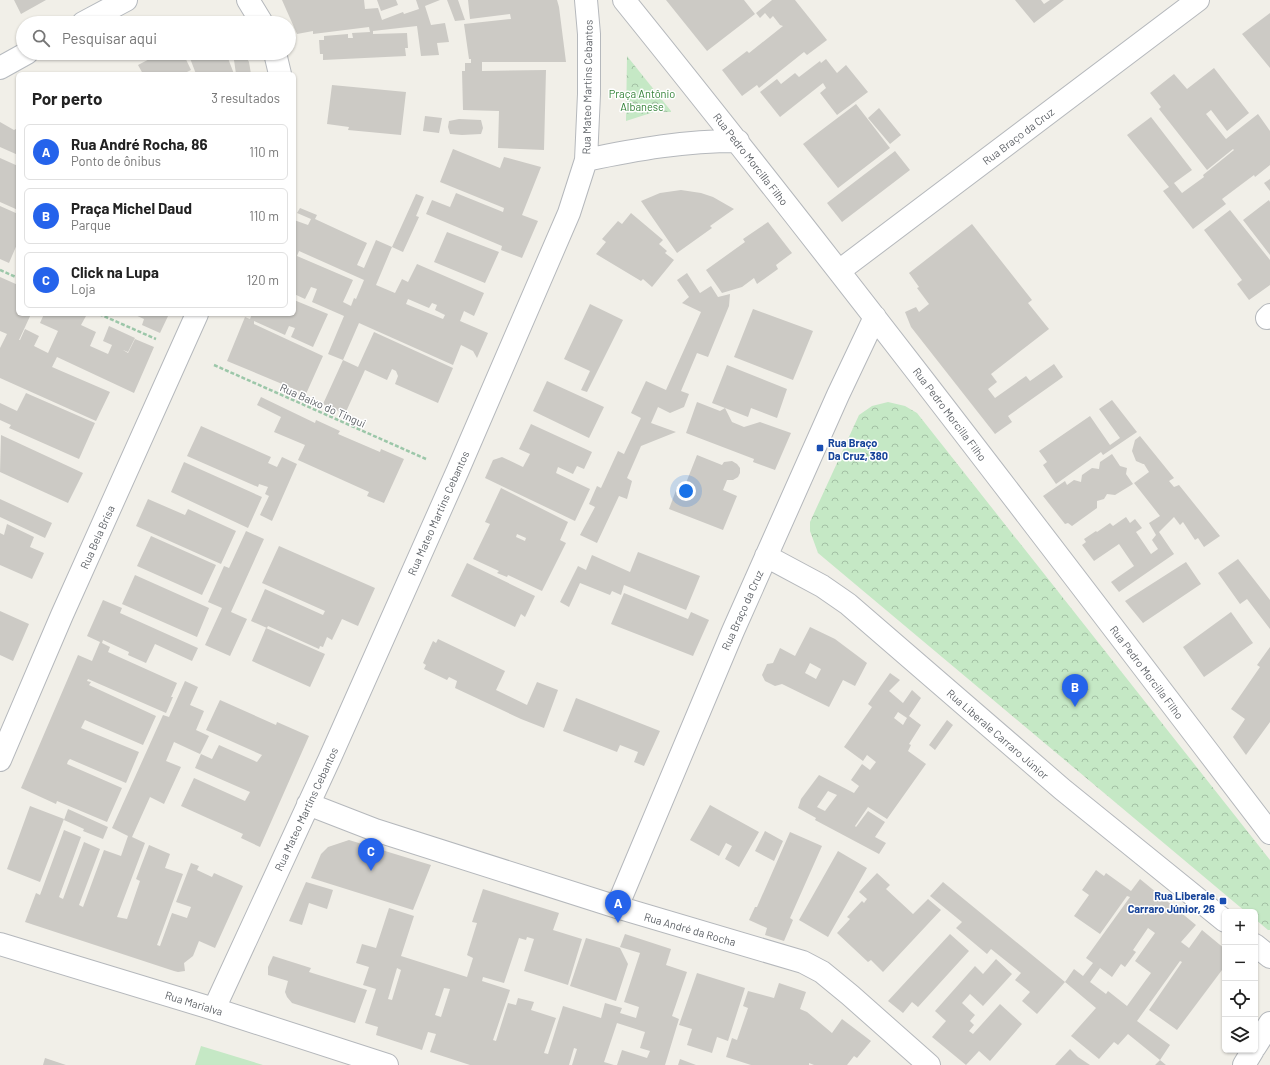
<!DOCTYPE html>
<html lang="pt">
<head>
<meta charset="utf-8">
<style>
	body { margin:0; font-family:Barlow,sans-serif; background:#f2f2f2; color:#222 }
	.controls { position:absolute; right:12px; bottom:12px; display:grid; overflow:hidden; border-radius:6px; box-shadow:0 1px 3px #0004 }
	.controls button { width:36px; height:36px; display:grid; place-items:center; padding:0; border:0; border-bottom:1px solid #e0e0e0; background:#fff; color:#222; font:20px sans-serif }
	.you { position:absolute; left:686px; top:491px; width:14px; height:14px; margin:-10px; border:3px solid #fff; border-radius:50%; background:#1a73e8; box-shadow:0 0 0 6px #1a73e833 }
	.badge { display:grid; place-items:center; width:26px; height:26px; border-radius:50%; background:#2563eb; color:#fff; font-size:13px; font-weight:700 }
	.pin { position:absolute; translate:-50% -33px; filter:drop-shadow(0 1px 2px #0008) }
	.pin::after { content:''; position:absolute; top:21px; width:14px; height:12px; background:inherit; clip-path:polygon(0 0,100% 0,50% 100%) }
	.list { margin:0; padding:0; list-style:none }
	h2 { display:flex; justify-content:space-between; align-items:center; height:52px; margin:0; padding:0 16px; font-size:17px }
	h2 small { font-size:13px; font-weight:400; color:#767676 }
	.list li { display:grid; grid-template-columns:26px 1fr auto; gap:12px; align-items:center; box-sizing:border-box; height:56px; margin:0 8px 8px; padding:0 8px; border:1px solid #e0e0e0; border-radius:6px }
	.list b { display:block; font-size:15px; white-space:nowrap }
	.list p { margin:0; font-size:13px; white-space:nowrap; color:#767676 }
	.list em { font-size:13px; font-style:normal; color:#767676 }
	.icon { flex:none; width:22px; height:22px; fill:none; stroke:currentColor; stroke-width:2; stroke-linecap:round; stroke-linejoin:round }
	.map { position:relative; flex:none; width:1270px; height:1065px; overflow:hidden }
	.search { position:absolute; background:#fff; box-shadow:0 1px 3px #0004; left:16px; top:16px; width:280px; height:44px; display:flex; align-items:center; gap:10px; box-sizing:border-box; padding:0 14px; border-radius:22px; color:#767676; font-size:15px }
	.panel { position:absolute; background:#fff; box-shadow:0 1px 3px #0004; left:16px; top:72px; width:280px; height:244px; border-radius:6px }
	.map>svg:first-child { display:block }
	.forest { fill:url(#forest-crowns) }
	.garden { fill:#c5e8c5 }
	.building { fill:#cccac5; fill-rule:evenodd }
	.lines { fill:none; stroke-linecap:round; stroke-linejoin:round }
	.street-casing { stroke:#b5b8bc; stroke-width:24 }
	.secondary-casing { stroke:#b6babf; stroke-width:24 }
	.path { stroke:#9cc7a9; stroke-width:2.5; stroke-dasharray:4 2; stroke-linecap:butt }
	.street { stroke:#fff; stroke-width:22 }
	.secondary { stroke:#fff; stroke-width:22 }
	.transit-dot { fill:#1a4fb4; stroke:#fff; stroke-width:1.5 }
	.labels { text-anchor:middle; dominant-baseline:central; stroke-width:3; stroke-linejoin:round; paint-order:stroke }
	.street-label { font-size:11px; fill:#5f6368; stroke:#fff }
	.park-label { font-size:11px; fill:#348238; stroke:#fff }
	.transit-label { font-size:11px; font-weight:bold; fill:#164399; stroke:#fff; text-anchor:start }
</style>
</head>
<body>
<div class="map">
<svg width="1270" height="1065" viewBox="0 0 1270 1065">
	<defs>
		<pattern id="forest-crowns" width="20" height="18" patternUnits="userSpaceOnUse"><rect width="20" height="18" fill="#c5e8c5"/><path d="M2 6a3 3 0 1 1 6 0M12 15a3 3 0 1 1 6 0" fill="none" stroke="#a3c0a4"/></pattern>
	</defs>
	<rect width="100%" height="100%" fill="#f1efe8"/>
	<path class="forest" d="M627 56 671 111V112H654L626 121Z
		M888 402 905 406 917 413 1270 860V930H1268L1255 919V912H1246L818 553 810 531V522L859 415 872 406Z"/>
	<path class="garden" d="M201 1046 263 1065H195Z"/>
	<path class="building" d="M14 0H46L21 14Z
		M282 0H364L365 9 378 8 382 20 403 12 404 14 419 9 416 0H440L425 6 431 25 445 23 449 42 437 43 439 55 421 56 417 26 373 31V34L407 33 408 48H405L406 56 323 60V54H320L319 40H324V36L348 34V38H353L352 33 370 32 369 27 313 34V31L297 34Z
		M377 0H396L398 5 381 11Z
		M447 0H458L465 20 455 21Z
		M468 0H557L559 7 566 62H482V71L546 70 544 150 498 148 499 111 463 110 462 71H465V63H471V59H469L464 24 511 19 510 14 470 19Z
		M666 0H744L755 14 707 51Z
		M772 0H795L827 40 807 55 804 52 759 88 757 85 742 96 722 70 747 51 749 53 783 26 780 25 773 16 770 19 765 13 760 18 756 13Z
		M1015 0H1041L1044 4 1050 0H1064L1034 23Z
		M1270 13V68L1242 34Z
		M161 53H183L191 70 183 74H143L138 65Z
		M188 53H226L234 74H196Z
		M246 57 249 62 251 74H236L234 60Z
		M826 59 837 73 846 65 868 92 837 115 820 93 826 88 823 83 780 117 760 92 777 79 781 84 795 73 799 77 820 61 821 63Z
		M1214 68 1249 113 1227 131 1211 110 1206 114 1226 139 1258 114 1270 131V165L1255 177 1254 175 1222 199 1226 204 1193 229 1163 191 1169 187 1127 135 1151 117 1192 170 1174 183 1182 193 1204 177 1203 175 1234 150 1233 149 1207 170 1159 109 1161 107 1150 93 1174 74 1187 89Z
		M332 85 406 92 401 135 348 130 349 127 327 124Z
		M856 104 890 148 838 188 803 144Z
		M879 108 901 135 890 144 868 118Z
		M425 116 442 118 439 133 423 131Z
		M459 119 481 120 483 128 481 134 462 135 450 134 448 127 449 121Z
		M0 122 14 130 18 128V155L0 147Z
		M453 149 500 168 504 157 541 167 522 215 538 221 522 258 501 250 502 246 426 214 432 200 450 207 456 193 503 212 504 208 440 182Z
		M895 151 910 170 842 222 827 203Z
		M0 158 18 166V210L0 202Z
		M1270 179V191L1264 183Z
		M681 190 701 193 713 197 734 209 710 226 712 228 677 253 641 201 660 193Z
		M416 194 424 197 416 216 419 217 403 252 392 247Z
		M1269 200 1270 202V255L1243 220Z
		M0 206 18 214V242L9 263 0 259Z
		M300 208 317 215 315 219 367 243 357 265 364 268 376 240 392 247 376 285 395 293 402 279 408 282 417 264 484 293 474 316 464 311 460 321 488 333 477 358 473 351 461 345 453 365 359 323 343 360 328 354 344 316 312 302 317 289 311 287 305 299 294 294V220L308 225 311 219 297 213ZM299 251 364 280 356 299 354 298 351 306 343 302 353 280 297 256ZM408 299 429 308 432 303 437 305 435 310 445 315 443 319 406 304Z
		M1230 210 1270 260V285L1249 300 1237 284 1242 280 1204 230Z
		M631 213 663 240 659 244 667 251 665 253 674 260 652 287 643 279 641 281 596 254 606 242 602 239 618 221 622 224Z
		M768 222 792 253 776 265 778 269 757 284 754 278 742 287 722 293 706 270 745 242 743 239Z
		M972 224 1032 300 1028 303 1049 329 991 374 997 382 988 389 995 398 1026 376 1030 381 1054 364 1063 377 1008 416 1012 422 995 434 911 327 905 312 916 307 919 312 929 304 917 288 919 287 909 273Z
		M447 232 499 252 485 283 434 262Z
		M687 273 700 293 711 286 718 297 730 294 729 306 708 357 697 353 681 391 689 394 684 407 670 413 658 407 651 423 676 432 641 446 627 478 632 481 627 499 619 496 597 543 580 535 595 507 589 504 597 486 601 488 618 451 624 454 641 418 631 413 646 381 666 390 701 312 682 303 689 297 677 280Z
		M0 277 18 285V314H31L19 340H20L25 329 39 336 34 346 48 353 58 331 40 323 44 314H81L86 316 81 325 96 332 90 346 108 354 112 345 103 341 109 326 135 338 128 352 123 350 128 353 135 339 154 347 134 393 57 357 52 367 110 392 96 421 0 378V348L7 334 0 331Z
		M294 300 328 314 313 347 291 337 295 328 289 326 285 335 254 321V324L323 356 306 394 227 361 245 317 250 319 252 314H294Z
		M590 304 623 320 587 392 581 390 590 371 564 359Z
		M753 309 813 331 793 380 734 357Z
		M133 314H169L160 333 142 325 144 319Z
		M374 332 453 368 438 403 395 384 398 376 396 371 392 369 387 380 365 370 345 414 323 404 343 360 358 367Z
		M727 365 787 389 777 418 751 408 748 417 725 408 732 422 744 427 760 422 791 433 775 470 753 462 754 459 686 433 697 402 720 411 725 408 712 403Z
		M547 381 604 407 589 438 533 411Z
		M26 393 95 423 79 459 9 428 11 425 0 420V403L17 411Z
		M261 397 315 423 316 420 340 431 338 434 380 452 381 449 404 459 384 503 367 496 369 492 298 460 305 445 274 432 281 417 257 405Z
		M1112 400 1137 432 1103 455 1101 452 1056 484 1043 465 1047 462 1039 451 1090 416 1110 445 1120 438 1099 409Z
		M531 424 592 452 584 469 577 466 573 474 558 467 556 473 590 489 575 521 485 478 493 460 502 457 523 467 530 454 519 449Z
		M201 426 271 457 268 463 277 467 282 457 297 464 272 521 260 515 269 496 265 494 268 487 259 484 258 487 187 456Z
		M1 435 83 473 68 503 0 472Z
		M1140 436 1174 478 1169 481 1174 487 1179 485 1220 536 1204 547 1198 538 1195 540 1183 522 1180 525 1174 517 1159 532 1174 554 1119 592 1111 582 1134 566 1119 544 1094 561 1082 545 1086 542 1084 539 1096 531 1097 532 1110 523 1113 526 1126 517 1130 523 1135 519 1142 528 1136 532 1151 554 1158 549 1152 540 1156 535 1149 523 1160 516 1134 483 1149 472 1144 464H1143L1136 461 1132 451 1135 440Z
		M1112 454 1120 466 1127 468 1126 474 1133 484 1115 495 1107 494 1104 499 1097 501V508L1072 526 1068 523 1065 524 1043 496 1065 481 1067 485 1074 480 1081 482 1082 475 1092 468 1099 469 1100 462Z
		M697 455 722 465 724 462 732 461 737 464 740 468V473L738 477 733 480H727L723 490 737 496 723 530 669 509 678 485 684 488Z
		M184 462 262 497 248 528 171 492Z
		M501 488 568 522 560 540 566 543 542 591 508 575 507 577 497 573 499 571 473 559 490 524 485 522ZM517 534 526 538 525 541 516 537Z
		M0 499 52 523 45 538 0 517Z
		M148 499 185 515 188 509 236 531 221 564 136 526Z
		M7 524 34 537 30 547 44 553 32 579 0 565V533L4 535Z
		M246 531 264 539 231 612 247 619 230 656 205 645 222 608 208 602 224 566 229 568Z
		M151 536 216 565 202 595 137 566Z
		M279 546 375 588 358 626 342 619 332 640 327 637 323 647 320 646 319 649 268 626 267 628 251 621 265 589 323 615 325 611 262 583Z
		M638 552 700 576 686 610 624 585 621 595 612 591 610 595 580 583 569 607 560 602 578 566 586 570 592 555 630 572Z
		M1238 559 1270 600V629L1247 599 1240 604 1218 573Z
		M1186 562 1201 584 1143 623 1125 601Z
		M467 563 535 596 525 617 521 614 515 627 451 596Z
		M135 575 209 608 197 637 122 604Z
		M624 593 688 619 691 612 709 620 693 656 611 624Z
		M103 600 122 608 120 613 198 648 192 661 155 644 146 663 128 655 129 652 103 640 102 643 110 647 108 652 177 683 171 697H173L166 713 88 679 87 681 91 682 89 685 156 716 143 745 85 720 81 728 139 752 126 783 70 759 68 761 67 764 122 788 107 822 57 801 56 804 21 788 78 655 92 661 100 642 87 636Z
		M0 611 29 624 13 661 0 655Z
		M1231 612 1253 643 1204 677 1183 647Z
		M810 627 835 639 867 663 855 686 843 680 829 707 782 684 775 686 765 681 762 675 767 664 773 663 780 648 795 656ZM810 663 821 669 816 679 805 673Z
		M266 628 325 654 310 687 252 661Z
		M438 639 505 671 496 690 527 705 537 682 558 690 544 728 521 719 455 688 457 681 449 677 447 680 424 669 426 665 423 663 433 641 436 643Z
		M1270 647V722L1246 755 1233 737 1245 719 1231 709 1260 667 1257 665Z
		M890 673 900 680 889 691 903 703 912 690 921 698 909 716 921 725 909 744 911 745 908 751 926 764 887 819 868 807 855 826 856 827 868 811 885 822 875 837 886 843 879 854 815 820 816 818 798 808 801 799 819 775 854 793 859 786 851 780 862 764 870 770 876 762 867 755 863 761 844 747 872 707 868 704ZM898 712 907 718 903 725 894 718ZM828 791 837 795 825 811 817 807Z
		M185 681 198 687 190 705 204 711 196 730 209 736 200 754 174 742 166 761 181 767 164 804 150 797 132 837 145 843 117 917 127 919 140 881 136 879 149 845 170 854 165 868 183 874 157 945 160 946 172 913 187 918 191 907 176 902 191 863 199 866 197 870 212 877 214 873 243 886 215 948 199 941 193 956 184 963 185 971 178 972 174 971 25 922 36 893 40 895 64 830 81 837 59 897 63 899 84 842 100 849 79 905 83 907 104 850 121 856 128 836 112 828 163 715 169 717Z
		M576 698 660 731 644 766 634 762 638 752 620 745 617 752 563 731Z
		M220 700 276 725 277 722 309 736 260 847 241 838 243 834 181 806 194 778 245 801 250 792 195 768 201 754 212 759 219 745 257 762 262 755 206 730Z
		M947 720 953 725 935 750 929 745Z
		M710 805 759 832 739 867 725 859 732 846 726 843 719 856 690 840Z
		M30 806 64 819 40 882 7 869Z
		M68 809 108 827 103 839 83 831 84 829 64 820Z
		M765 831 783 841 774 861 755 851Z
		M790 832 822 846 790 918 793 920 784 941 765 935 767 928 749 920 755 907H757Z
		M349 840 431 865 413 910 311 878 321 854 328 847Z
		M838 851 867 868 828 937 799 920Z
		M1096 870 1104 876 1106 873 1131 891 1140 879 1196 925 1181 942 1189 948 1202 930 1225 949V966L1177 1030 1149 1010 1182 962 1180 961 1137 1021 1170 1045 1160 1060 1128 1034 1118 1045 1114 1042 1099 1059 1071 1036 1096 1008 1065 982 1074 969 1083 976 1093 963 1086 958 1130 897 1127 896 1100 934 1074 916 1089 895 1082 890ZM1148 928 1155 933 1135 961 1151 973 1127 1006 1108 991 1106 994 1090 982 1100 968 1112 977 1121 964 1125 967 1136 952 1133 950Z
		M877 873 890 885 886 889 913 914 928 899 941 910 883 972 871 960 868 962 837 933 850 919 847 917 862 901 864 903 867 899 859 892Z
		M306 882 333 890 327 909 309 903 302 925 289 921Z
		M943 882 1065 982 1037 1014 1022 1001 1030 992 1015 980 1021 973 991 949 987 954 956 928 962 922 930 896Z
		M483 889 559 913 553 930 582 939 568 985 524 971 534 939 527 937 526 940 519 938 504 983 483 977 482 981 510 990 493 1040 496 1041 508 1003 516 1005 518 998 534 1002 531 1010 556 1018 544 1053 548 1054 563 1006 601 1018 605 1003 622 1008 620 1013 636 1018 639 1007 624 1002 640 953 620 947 625 934 671 949 666 965 687 972 672 1016 679 1019 665 1065H617L622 1050 647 1058 650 1051 640 1048 645 1032 617 1023 604 1062 614 1065H572L577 1049 574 1048 569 1065H470L430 1052 436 1034 428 1032 422 1050 376 1035 378 1027 365 1023 376 989 363 985 369 967 356 963 362 944 376 948 389 908 414 916 401 956 467 977 473 958 467 955 477 923 472 922ZM397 968 401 970 392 1000 388 999ZM444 988 450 989 441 1017 435 1015Z
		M950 934 969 951 918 1007 912 1002 903 1013 888 1001Z
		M586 938 620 948 628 964 616 1001 570 986Z
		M273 956 311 968 309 972 367 990 355 1023 292 1003 287 997 285 992 288 981 268 975V967Z
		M996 959 1012 974 983 1006 970 994 962 1003 975 1015 970 1021 974 1025 969 1031 973 1034 1000 1004 1022 1024 990 1061 979 1051 966 1065 932 1037 946 1021 935 1011 975 966 983 974Z
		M697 973 745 988 728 1041 717 1037 712 1053 687 1045 692 1029 679 1025Z
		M779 983 806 992 800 1009 807 1012 832 1033 842 1019 871 1041 857 1058 854 1056 847 1065H814L809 1063V1065H751L726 1057 732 1038 737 1040 748 1008 743 1006 748 991 774 998Z
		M1070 1049 1078 1057 1090 1065H1055Z
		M45 1058 66 1065H43Z
		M680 1059 696 1065H678Z
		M1160 1060 1166 1065H1155Z"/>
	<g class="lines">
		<defs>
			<path id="street" d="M248 0 262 23
				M624 0C845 274 1057 554 1270 833
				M275 53 280 74
				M586 160C638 149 684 141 738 141
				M839 271 1198 0
				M1267 318 1270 315
				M766 556 822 586 848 604 1062 789 1225 921
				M0 760 62 615 197 314
				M308 804 375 830 617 907 803 962 822 972 850 995 929 1065
				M617 907 733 631 838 395 875 317
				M0 944 214 1009 387 1065
				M1255 945 1270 957
				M214 1009 329 760 458 470 569 213 586 160 589 94V34L586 0
				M1255 1047 1270 1023
				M1244 1065 1253 1050"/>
			<path id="secondary" d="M83 23 126 0
				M0 68 27 53"/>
		</defs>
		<use href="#street" class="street-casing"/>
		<use href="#secondary" class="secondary-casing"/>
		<path class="path" d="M0 270 18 278
			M99 314 156 339
			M214 365 426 459"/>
		<use href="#street" class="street"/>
		<use href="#secondary" class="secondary"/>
	</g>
	<g class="transit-dot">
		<rect x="816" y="444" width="8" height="8" rx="2"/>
		<rect x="1219" y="897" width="8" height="8" rx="2"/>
	</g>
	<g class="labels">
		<g class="street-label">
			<text transform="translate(587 87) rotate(-89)">Rua Mateo Martins Cebantos</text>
			<text transform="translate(1018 136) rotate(-37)">Rua Braço da Cruz</text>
			<text transform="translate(751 159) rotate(52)">Rua Pedro Morcilla Filho</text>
			<text transform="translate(323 405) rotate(24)">Rua Baixo do Tingui</text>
			<text transform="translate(950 414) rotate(53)">Rua Pedro Morcilla Filho</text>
			<text transform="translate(438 513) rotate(-66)">Rua Mateo Martins Cebantos</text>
			<text transform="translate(97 537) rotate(-66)">Rua Bela Brisa</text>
			<text transform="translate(742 610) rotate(-66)">Rua Braço da Cruz</text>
			<text transform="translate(1147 672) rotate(53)">Rua Pedro Morcilla Filho</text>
			<text transform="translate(998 734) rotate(41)">Rua Liberale Carraro Júnior</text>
			<text transform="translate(306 809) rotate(-65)">Rua Mateo Martins Cebantos</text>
			<text transform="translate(690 929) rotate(16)">Rua André da Rocha</text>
			<text transform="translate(194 1003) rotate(17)">Rua Marialva</text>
		</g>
		<g class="park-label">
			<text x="642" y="93">Praça Antônio<tspan x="642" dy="13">Albanese</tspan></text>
		</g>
		<g class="transit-label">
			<text x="828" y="442">Rua Braço<tspan x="828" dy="13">Da Cruz, 380</tspan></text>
			<text x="1215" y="895" text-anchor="end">Rua Liberale<tspan x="1215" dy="13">Carraro Júnior, 26</tspan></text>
		</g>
	</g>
</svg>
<div class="controls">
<button>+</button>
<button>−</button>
<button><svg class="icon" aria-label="locate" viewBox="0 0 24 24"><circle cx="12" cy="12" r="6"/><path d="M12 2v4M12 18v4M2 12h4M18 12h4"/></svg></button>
<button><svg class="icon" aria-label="layers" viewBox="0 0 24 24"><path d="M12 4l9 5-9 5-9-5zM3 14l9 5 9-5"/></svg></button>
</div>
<div class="you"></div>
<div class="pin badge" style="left:618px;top:923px">A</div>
<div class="pin badge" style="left:1075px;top:707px">B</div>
<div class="pin badge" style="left:371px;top:871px">C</div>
<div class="search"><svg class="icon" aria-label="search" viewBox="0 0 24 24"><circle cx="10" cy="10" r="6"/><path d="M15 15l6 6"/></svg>Pesquisar aqui</div>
<section class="panel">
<h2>Por perto<small>3 resultados</small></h2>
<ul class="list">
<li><span class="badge">A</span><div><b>Rua André Rocha, 86</b><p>Ponto de ônibus</p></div><em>110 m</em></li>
<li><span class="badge">B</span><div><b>Praça Michel Daud</b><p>Parque</p></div><em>110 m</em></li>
<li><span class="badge">C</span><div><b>Click na Lupa</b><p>Loja</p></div><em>120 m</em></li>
</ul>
</section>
</div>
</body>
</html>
